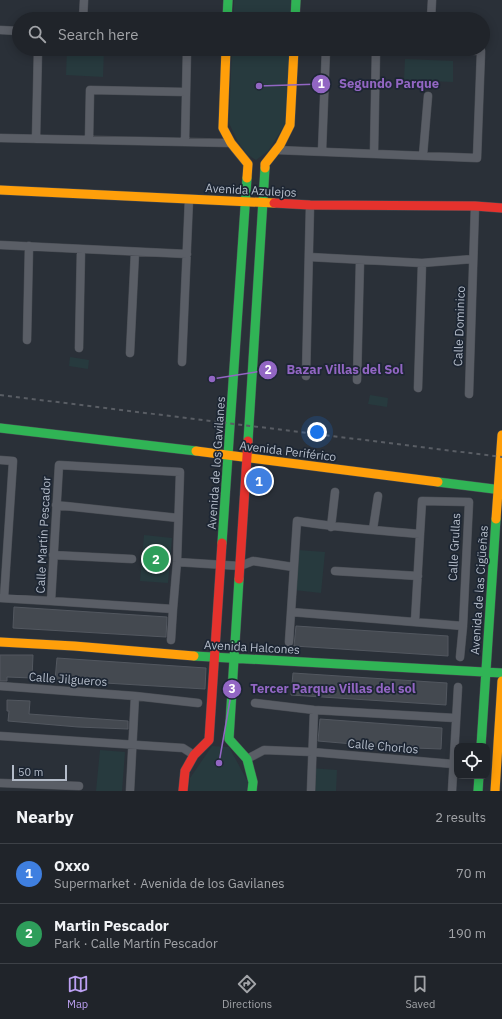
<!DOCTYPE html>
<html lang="en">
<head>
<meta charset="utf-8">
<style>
	body { margin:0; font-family:"IBM Plex Sans",sans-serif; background:#2d3036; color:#f1f3f6 }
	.controls { position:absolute; right:12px; bottom:12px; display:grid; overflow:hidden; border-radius:8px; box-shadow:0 2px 10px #0003 }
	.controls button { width:36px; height:36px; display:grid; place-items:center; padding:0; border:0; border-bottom:1px solid #3d4147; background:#20242a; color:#f1f3f6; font:20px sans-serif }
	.scale { position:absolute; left:12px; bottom:10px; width:55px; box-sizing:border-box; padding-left:4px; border:2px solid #b4bcc9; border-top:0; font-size:11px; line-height:14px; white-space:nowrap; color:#b4bcc9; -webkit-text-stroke:3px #1d2633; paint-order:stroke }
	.you { position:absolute; left:317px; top:432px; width:14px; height:14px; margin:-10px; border:3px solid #fff; border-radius:50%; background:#1a73e8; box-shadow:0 0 0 6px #1a73e833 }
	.badge { display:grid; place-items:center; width:26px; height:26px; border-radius:50%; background:#bca0f2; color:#fff; font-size:13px; font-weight:700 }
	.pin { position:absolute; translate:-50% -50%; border:2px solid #fff; box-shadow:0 1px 4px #0006 }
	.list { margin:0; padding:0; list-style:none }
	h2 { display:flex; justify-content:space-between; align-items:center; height:52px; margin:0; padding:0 16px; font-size:17px }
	h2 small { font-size:13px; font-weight:400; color:#a2a4a8 }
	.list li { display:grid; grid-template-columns:26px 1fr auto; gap:12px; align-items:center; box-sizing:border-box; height:60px; padding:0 16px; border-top:1px solid #3d4147 }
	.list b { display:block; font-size:15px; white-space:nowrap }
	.list p { margin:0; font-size:13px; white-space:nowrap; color:#a2a4a8 }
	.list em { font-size:13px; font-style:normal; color:#a2a4a8 }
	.icon { flex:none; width:22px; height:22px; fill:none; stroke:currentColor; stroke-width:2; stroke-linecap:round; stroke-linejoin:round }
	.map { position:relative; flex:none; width:502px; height:791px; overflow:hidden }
	.search { position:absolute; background:#20242a; box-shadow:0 2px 10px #0003; left:12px; right:12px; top:12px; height:44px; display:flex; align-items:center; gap:10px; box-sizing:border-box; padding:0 14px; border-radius:22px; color:#a2a4a8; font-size:15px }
	.sheet { height:172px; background:#20242a }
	nav { display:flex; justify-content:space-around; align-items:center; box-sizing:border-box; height:56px; border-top:1px solid #3d4147; background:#20242a; font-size:11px; color:#a2a4a8 }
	nav a { display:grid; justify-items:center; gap:2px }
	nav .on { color:#bca0f2 }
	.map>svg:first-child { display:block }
	.green { fill:#273a3e }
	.building { fill:#444950; stroke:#52575f }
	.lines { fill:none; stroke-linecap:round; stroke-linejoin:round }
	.street-casing { stroke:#484c53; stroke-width:9 }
	.fast-casing { stroke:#484c53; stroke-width:10 }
	.slow-casing { stroke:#484c53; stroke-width:10 }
	.jam-casing { stroke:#484c53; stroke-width:10 }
	.street { stroke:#5a5e66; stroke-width:8 }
	.fast { stroke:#30b455; stroke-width:9 }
	.slow { stroke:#ff9f0a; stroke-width:9 }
	.jam { stroke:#e5322d; stroke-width:9 }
	.rail { stroke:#595d64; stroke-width:2; stroke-dasharray:4 4; stroke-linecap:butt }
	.labels { text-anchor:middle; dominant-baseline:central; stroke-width:3.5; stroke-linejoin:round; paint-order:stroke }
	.street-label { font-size:12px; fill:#b4bcc9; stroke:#1d2633 }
	.leader { fill:none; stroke:#9266c3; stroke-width:1.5 }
	.callout-dot { fill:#9266c3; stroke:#1d2633; stroke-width:1.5 }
	.mark-label { font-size:12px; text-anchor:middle; font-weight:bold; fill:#fff }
	.callout-label { font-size:13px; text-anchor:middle; font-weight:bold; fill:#9266c3; stroke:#1d2633; stroke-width:3.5; stroke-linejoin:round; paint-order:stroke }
</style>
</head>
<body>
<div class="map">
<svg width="502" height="791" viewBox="0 0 502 791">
	<rect width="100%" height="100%" fill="#2a3038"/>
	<path class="green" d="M234 0H291L290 19H233Z
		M67 49H104L103 77 66 75Z
		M232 49H289L286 123 268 151 256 160 248 155 238 142 229 123Z
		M405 59 453 61V82L404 80Z
		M70 357 89 360 88 369 69 366Z
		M370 395 388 398 387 407 368 404Z
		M144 535 172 538 168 583 140 581Z
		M298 550 325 552 321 593 294 590Z
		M212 746 229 747 248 782 247 791H189L190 778Z
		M100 750 125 752 122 791H96Z
		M310 768 337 770 336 791H309Z"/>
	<path class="building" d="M14 607 167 617 166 637 13 628Z
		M296 626 448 636V656L294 646Z
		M0 655H33L32 678 7 677V681H0Z
		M57 658 206 668 205 689 55 680Z
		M293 673 447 683 446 705 291 695Z
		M7 700 30 701 29 714 128 721V729L78 727 8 721 9 711H7Z
		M320 719 442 728 441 749 388 747 318 741Z"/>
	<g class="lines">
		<defs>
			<path id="street" d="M83 19 84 0
				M431 19 432 0
				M0 30 19 31
				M0 138 231 143
				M36 139 38 49
				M89 140 90 90 186 92
				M185 142 187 49
				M276 150 477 158 481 51 427 49
				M322 151 326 49
				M374 153 376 49
				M423 155 428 96
				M0 245 187 254
				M309 257 422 263 473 259
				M27 340 29 246
				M79 348 81 249
				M130 353 135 252
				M182 362 189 199
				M306 376 310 205
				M357 380 360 260
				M418 388 422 263
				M469 394 475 206
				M0 460 13 461 4 598
				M59 465 180 472 177 562 173 609 51 601Z
				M422 501 469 502 463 626 291 612 297 521C338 528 379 530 420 534Z
				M56 505 178 518
				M331 527 335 492
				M373 529 378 496
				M53 555 132 559
				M177 562 240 566 253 561 293 567
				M335 571 418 576
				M0 598 51 601
				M415 621 420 534
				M171 640 173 609
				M289 642 291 612
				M460 657 463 626
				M0 686 135 696 198 703
				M255 703 314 710 455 718
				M0 736 183 748 194 755
				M247 759 264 750 312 752 453 764
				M0 783 79 786
				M130 791 135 696
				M311 791 314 710
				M452 791 458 687"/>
			<path id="fast" d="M227 19 228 0
				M295 19 296 0
				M0 428 196 451
				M248 441 265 168
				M438 482 502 490
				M222 543 247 178
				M239 579 229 739 247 759 253 782 252 791
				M194 656 502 673
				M481 746 496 519
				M478 791 479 776"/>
			<path id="slow" d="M226 49 223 128 231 143 248 164 247 178
				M265 168V164L280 145 290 125 294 49
				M0 190 274 203
				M196 451 438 482
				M496 519 502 435
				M0 642 74 646 194 656
				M495 791 502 681"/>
			<path id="jam" d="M274 203 310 205 475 206 502 208
				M239 579 248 441
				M183 791 185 771 194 755 209 740 222 543"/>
		</defs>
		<use href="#street" class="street-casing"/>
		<use href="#fast" class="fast-casing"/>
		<use href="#slow" class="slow-casing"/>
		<use href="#jam" class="jam-casing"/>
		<use href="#street" class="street"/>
		<use href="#fast" class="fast"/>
		<use href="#slow" class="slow"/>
		<use href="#jam" class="jam"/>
		<path class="rail" d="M0 395 502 457"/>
	</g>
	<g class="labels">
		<g class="street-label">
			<text transform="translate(251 190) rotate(3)">Avenida Azulejos</text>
			<text transform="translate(459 326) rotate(-88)">Calle Dominico</text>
			<text transform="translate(288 451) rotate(7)">Avenida Periférico</text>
			<text transform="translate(216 463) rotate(-86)">Avenida de los Gavilanes</text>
			<text transform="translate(43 535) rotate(-87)">Calle Martín Pescador</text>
			<text transform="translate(454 547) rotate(-87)">Calle Grullas</text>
			<text transform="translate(479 590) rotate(-86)">Avenida de las Cigüeñas</text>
			<text transform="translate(252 647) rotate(3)">Avenida Halcones</text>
			<text transform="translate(68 679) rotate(4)">Calle Jilgueros</text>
			<text transform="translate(383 746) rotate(5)">Calle Chorlos</text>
		</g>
	</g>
	<path class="leader" d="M259 86L321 84M212 379L268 370M219 763L232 689"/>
	<g class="callout-dot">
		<circle cx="259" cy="86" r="4"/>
		<circle cx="212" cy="379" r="4"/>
		<circle cx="219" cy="763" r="4"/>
		<circle cx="321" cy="84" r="10"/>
		<circle cx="268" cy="370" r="10"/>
		<circle cx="232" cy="689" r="10"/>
	</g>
	<g class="mark-label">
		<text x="321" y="88">1</text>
		<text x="268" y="374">2</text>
		<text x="232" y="693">3</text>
	</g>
	<g class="callout-label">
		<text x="389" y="88">Segundo Parque</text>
		<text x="345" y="374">Bazar Villas del Sol</text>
		<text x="333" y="693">Tercer Parque Villas del sol</text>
	</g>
</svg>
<div class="controls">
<button><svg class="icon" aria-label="locate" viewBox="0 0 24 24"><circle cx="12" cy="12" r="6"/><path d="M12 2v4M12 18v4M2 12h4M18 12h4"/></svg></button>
</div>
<div class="scale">50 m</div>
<div class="you"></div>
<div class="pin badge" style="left:259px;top:481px;background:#3f7fe0">1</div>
<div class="pin badge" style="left:156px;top:559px;background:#2e9e5b">2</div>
<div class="search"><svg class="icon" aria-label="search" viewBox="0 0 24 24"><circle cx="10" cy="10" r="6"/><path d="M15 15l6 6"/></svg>Search here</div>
</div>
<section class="sheet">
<h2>Nearby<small>2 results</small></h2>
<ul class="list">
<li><span class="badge" style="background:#3f7fe0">1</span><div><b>Oxxo</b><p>Supermarket · Avenida de los Gavilanes</p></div><em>70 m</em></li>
<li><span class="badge" style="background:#2e9e5b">2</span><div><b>Martin Pescador</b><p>Park · Calle Martín Pescador</p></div><em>190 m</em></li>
</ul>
</section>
<nav>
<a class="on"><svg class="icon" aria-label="map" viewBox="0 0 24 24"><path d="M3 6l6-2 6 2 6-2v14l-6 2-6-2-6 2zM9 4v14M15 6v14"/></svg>Map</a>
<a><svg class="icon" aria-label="directions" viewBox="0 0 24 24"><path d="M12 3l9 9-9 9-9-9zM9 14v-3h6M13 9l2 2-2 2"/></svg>Directions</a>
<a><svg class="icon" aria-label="saved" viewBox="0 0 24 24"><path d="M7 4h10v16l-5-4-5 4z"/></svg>Saved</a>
</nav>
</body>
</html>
